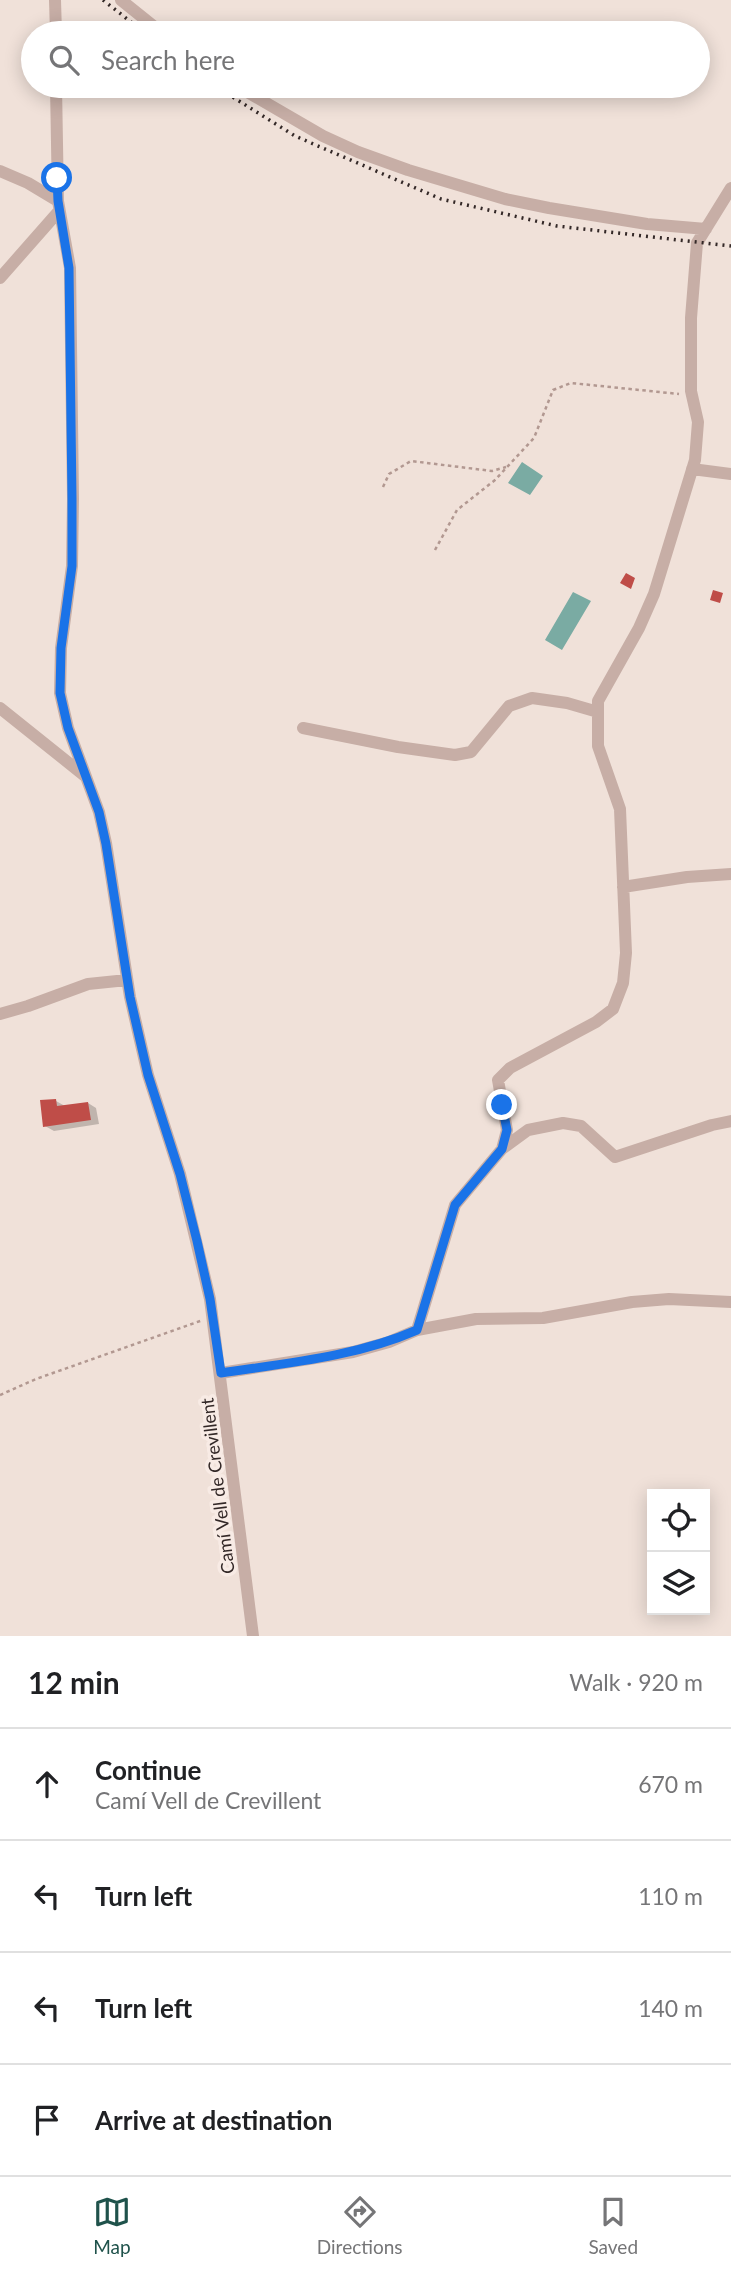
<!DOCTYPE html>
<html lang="en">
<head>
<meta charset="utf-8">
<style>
	body { margin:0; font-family:Lato,sans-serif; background:#f6f6f6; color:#202124 }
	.controls { position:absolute; right:21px; bottom:21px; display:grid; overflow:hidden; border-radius:0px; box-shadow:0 4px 18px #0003 }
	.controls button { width:63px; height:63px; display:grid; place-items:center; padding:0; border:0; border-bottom:2px solid #e0e0e0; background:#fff; color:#202124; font:35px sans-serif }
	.stop { position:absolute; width:21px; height:21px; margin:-16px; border:5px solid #1a73e8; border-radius:50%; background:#fff }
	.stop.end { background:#1a73e8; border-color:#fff; box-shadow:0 2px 7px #0008 }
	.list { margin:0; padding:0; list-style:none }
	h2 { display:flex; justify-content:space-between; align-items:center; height:91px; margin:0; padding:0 28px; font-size:30px }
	h2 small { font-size:23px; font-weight:400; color:#757577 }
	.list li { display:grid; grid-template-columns:46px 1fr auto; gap:21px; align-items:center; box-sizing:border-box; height:112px; padding:0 28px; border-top:2px solid #e0e0e0 }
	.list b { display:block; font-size:26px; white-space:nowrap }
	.list p { margin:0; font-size:23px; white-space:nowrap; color:#757577 }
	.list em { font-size:23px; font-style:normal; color:#757577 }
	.icon { flex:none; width:38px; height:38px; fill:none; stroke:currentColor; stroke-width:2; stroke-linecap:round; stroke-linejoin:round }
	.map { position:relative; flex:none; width:731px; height:1636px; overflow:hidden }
	.search { position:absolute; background:#fff; box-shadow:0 4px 18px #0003; left:21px; right:21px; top:21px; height:77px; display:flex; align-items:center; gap:18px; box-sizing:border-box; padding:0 24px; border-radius:38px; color:#757577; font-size:26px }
	.sheet { height:539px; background:#fff }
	nav { display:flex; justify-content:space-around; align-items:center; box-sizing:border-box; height:98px; border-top:2px solid #e0e0e0; background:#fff; font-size:19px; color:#757577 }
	nav a { display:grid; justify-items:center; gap:4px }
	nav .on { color:#1f524b }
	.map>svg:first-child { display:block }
	.water { fill:#7aaba3 }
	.shadow { fill:#0003 }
	.building { fill:#bf4d48 }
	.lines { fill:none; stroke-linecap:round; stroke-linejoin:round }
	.path { stroke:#b29891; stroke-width:2.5; stroke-dasharray:3.5 3.5; stroke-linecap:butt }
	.minor { stroke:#c7aea6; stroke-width:12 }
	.rail { stroke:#332827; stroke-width:3.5; stroke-dasharray:2 5; stroke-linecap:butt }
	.route { stroke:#1a73e8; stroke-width:9 }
	.labels { text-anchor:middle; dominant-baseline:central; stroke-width:7; stroke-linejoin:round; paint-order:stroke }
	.street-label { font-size:18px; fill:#332827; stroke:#f8ebe5 }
</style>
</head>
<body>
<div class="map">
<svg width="731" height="1636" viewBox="0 0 731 1636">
	<rect width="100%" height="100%" fill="#f0e1d9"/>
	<path class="water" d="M522 462 543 476 530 495 508 483Z
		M573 592 591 601 562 650 545 640Z"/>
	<path class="shadow" d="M56 1101 65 1106 88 1103 96 1108 99 1124 54 1131 45 1126Z"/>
	<path class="building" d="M626 573 635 578 631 589 620 583Z
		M713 590 723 593 720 603 710 600Z
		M56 1099 57 1106 88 1102 91 1120 43 1127 40 1100Z"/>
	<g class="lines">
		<path class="path" d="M383 487 389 474 411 461 492 471 506 467
			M435 550 457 510 495 480 534 438 553 390 571 383 679 394
			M0 1395 36 1379 203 1320"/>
		<path class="minor" d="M55 0 56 33
			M121 0 162 33
			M56 86 58 201
			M237 86 323 136 358 152 408 170 505 199 549 208 647 224 706 229
			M0 171 28 183 58 201 70 268 73 499 72 566 61 648 60 693 68 728 99 812 106 843 130 997 148 1075 180 1174 210 1299 253 1636
			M0 278 59 211
			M692 469 731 474
			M0 708 85 776
			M303 728 398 747 455 755 471 752 509 706 532 698 567 703 598 712
			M623 887 687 877 731 874
			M0 1014 28 1006 88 984 127 980
			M502 1149 528 1130 563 1123 581 1126 615 1157 712 1125 731 1121
			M417 1330 455 1205 502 1149 507 1130 498 1080 510 1068 596 1022 613 1009 623 983 626 953 620 809 598 746V701L639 628 654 594 695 460 698 422 691 391V318L697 243 731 188
			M221 1373 353 1352 389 1342 417 1330 476 1319 543 1318 632 1302 669 1299 731 1302"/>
		<path class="rail" d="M103 0 145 33
			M215 86 295 136 441 199 557 226 731 246"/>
	</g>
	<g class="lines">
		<path class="route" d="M57 178 58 201 69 268 72 499V566L61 648 60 693 68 728 99 812 106 844 130 997 148 1075 180 1174 197 1241 210 1299 221 1373C287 1363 355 1357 417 1330L455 1205 502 1149 507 1130 502 1105"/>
	</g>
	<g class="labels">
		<g class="street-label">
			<text transform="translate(217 1486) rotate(-97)">Camí Vell de Crevillent</text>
		</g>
	</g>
</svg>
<div class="controls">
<button><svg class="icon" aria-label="locate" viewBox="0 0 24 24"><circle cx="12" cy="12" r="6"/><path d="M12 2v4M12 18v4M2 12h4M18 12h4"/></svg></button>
<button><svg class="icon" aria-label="layers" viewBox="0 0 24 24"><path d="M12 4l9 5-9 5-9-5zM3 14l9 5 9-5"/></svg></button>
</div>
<div class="stop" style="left:57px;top:178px"></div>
<div class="stop end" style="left:502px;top:1105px"></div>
<div class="search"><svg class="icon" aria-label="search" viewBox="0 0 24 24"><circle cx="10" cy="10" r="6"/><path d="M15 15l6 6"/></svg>Search here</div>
</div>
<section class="sheet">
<h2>12 min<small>Walk · 920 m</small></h2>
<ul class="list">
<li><svg class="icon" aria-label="ahead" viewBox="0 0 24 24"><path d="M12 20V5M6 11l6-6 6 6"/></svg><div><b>Continue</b><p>Camí Vell de Crevillent</p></div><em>670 m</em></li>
<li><svg class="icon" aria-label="left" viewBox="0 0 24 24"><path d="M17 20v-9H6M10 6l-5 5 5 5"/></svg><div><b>Turn left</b></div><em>110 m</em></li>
<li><svg class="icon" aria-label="left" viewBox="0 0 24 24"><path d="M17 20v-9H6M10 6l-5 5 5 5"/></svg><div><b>Turn left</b></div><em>140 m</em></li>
<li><svg class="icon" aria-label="arrive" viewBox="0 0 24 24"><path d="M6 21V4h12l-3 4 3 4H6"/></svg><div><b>Arrive at destination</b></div></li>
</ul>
</section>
<nav>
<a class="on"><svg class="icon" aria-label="map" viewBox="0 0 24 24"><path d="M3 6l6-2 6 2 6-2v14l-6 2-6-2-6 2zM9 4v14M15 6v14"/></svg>Map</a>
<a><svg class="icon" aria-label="directions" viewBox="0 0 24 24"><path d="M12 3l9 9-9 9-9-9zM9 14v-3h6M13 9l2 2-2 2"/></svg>Directions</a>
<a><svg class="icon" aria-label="saved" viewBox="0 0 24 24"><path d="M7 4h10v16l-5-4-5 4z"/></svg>Saved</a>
</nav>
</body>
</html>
